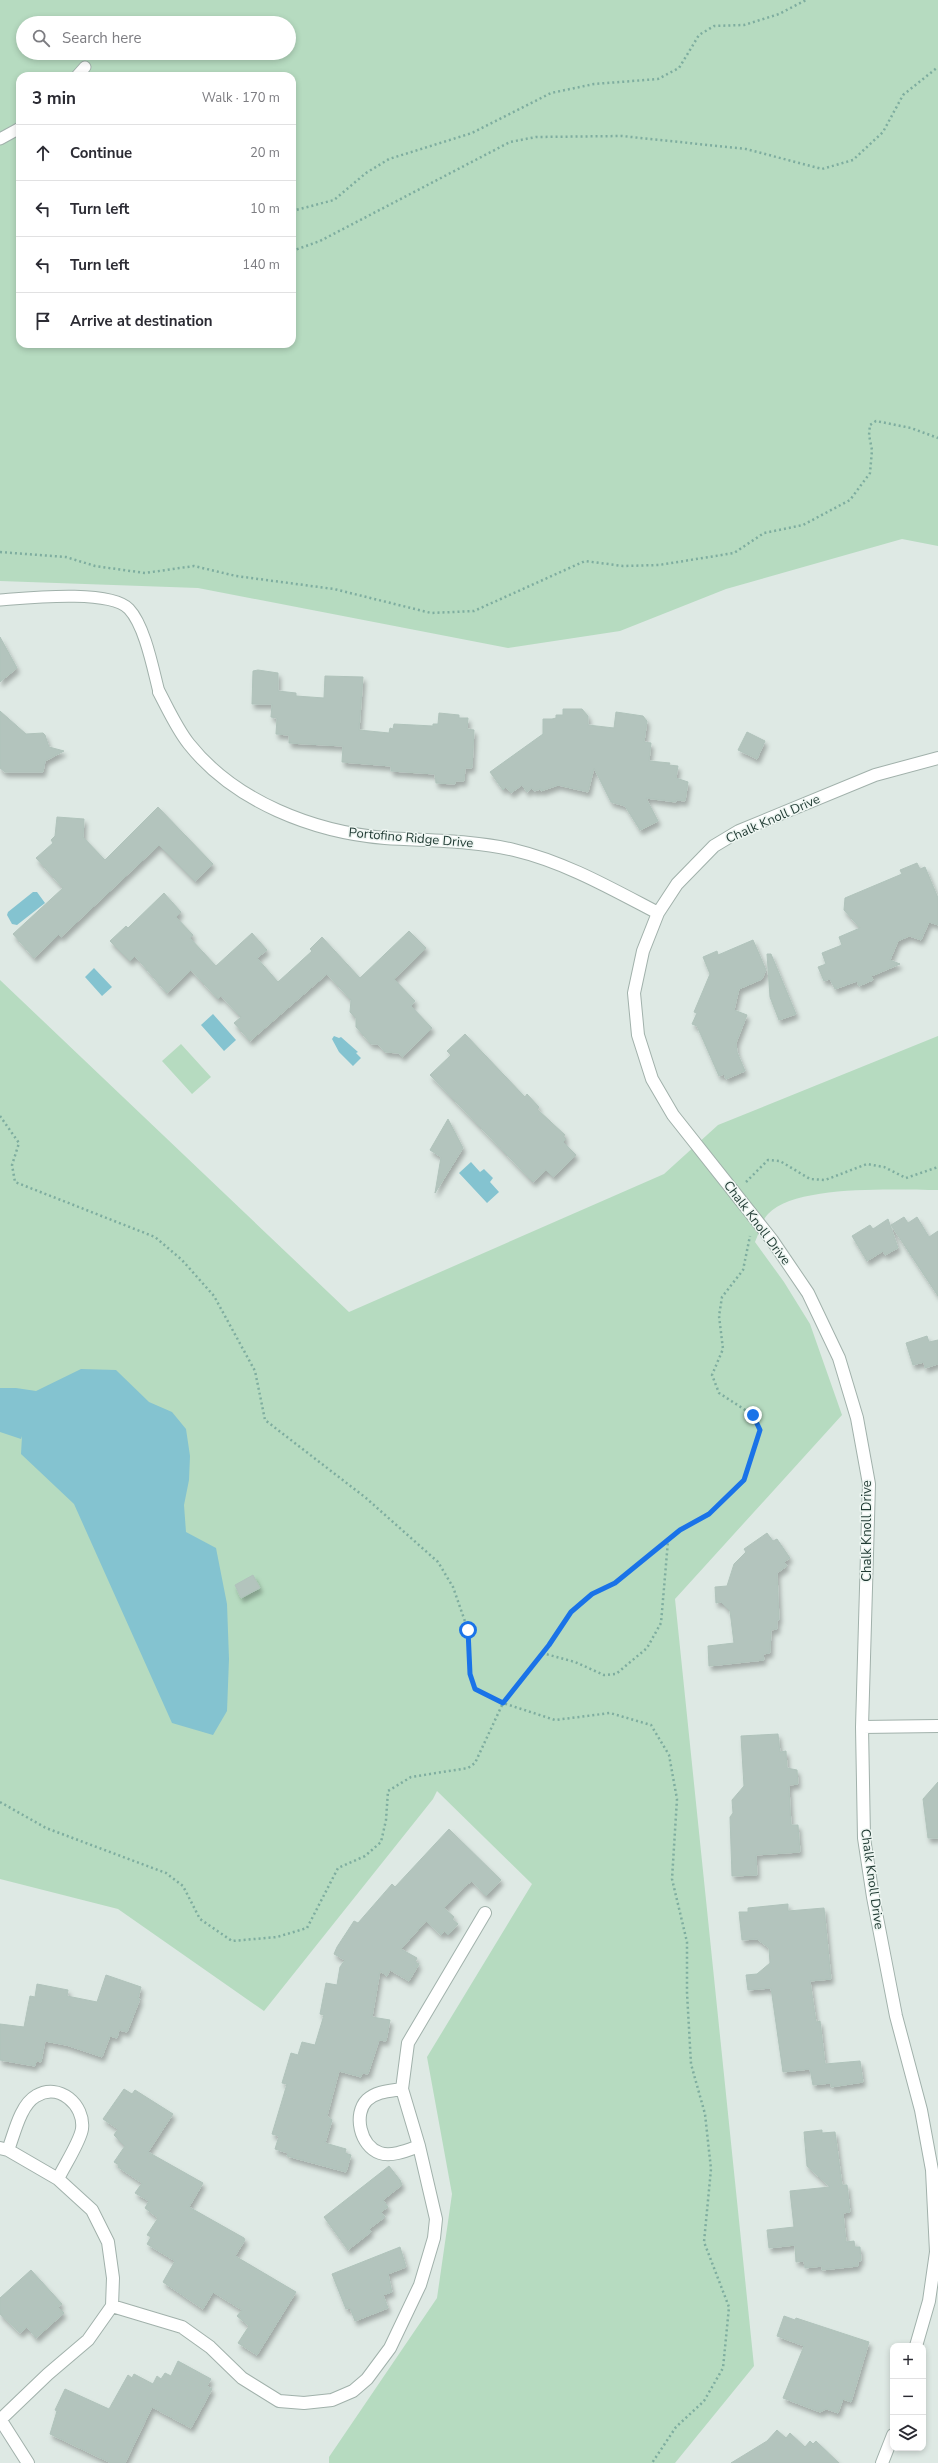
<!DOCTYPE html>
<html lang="en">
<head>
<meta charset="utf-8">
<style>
	body { margin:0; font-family:"Nunito Sans",sans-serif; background:#f2f2f3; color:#2b2b33 }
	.controls { position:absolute; right:12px; bottom:12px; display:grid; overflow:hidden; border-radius:8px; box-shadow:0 2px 6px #0003 }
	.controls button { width:36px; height:36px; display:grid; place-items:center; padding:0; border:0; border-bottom:1px solid #e1e1e2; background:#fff; color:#2b2b33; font:20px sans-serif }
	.stop { position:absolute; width:12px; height:12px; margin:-9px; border:3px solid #1a73e8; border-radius:50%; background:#fff }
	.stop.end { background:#1a73e8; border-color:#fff; box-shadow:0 1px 4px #0008 }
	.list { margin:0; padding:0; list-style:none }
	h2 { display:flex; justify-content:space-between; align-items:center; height:52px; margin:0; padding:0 16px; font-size:17px }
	h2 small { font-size:13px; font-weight:400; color:#7c7c81 }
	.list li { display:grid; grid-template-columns:26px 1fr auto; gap:12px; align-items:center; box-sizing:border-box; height:56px; padding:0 16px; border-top:1px solid #e1e1e2 }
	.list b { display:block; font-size:15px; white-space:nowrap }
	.list em { font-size:13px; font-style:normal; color:#7c7c81 }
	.icon { flex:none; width:22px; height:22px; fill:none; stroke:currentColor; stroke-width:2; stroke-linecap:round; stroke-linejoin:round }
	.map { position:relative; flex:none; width:938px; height:2463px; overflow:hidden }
	.search { position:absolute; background:#fff; box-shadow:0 2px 6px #0003; left:16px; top:16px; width:280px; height:44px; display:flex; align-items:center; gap:10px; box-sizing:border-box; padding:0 14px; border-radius:22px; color:#7c7c81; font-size:15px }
	.panel { position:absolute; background:#fff; box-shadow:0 2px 6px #0003; left:16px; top:72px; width:280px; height:276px; border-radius:12px }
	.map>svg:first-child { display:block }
	.green { fill:#b6dbc0; fill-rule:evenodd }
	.water { fill:#84c3d0 }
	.building { fill:#b3c4bd; stroke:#b0c3bb; filter:url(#shadow) }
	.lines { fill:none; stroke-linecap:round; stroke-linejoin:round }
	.service-casing { stroke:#a1b1ab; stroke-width:13 }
	.minor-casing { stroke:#a1b1ab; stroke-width:14 }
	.path { stroke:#7ead9f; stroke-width:2.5; stroke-dasharray:2 3; stroke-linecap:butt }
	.service { stroke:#fff; stroke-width:11 }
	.minor { stroke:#fff; stroke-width:12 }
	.route { stroke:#1a73e8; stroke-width:5 }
	.labels { text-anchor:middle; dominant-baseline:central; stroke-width:3; stroke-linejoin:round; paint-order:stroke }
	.street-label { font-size:13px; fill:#1f3932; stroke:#eef6f2 }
</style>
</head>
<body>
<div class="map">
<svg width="938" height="2463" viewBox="0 0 938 2463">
	<defs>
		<filter id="shadow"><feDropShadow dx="2.5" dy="4.5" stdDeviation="2" flood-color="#0004"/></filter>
	</defs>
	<rect width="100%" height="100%" fill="#dee9e4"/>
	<path class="green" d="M0 0H938V546L902 539 726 589 620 631 508 648 198 588 0 581ZM23 23H289V53H23ZM20 76H292V344H20Z
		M0 980 349 1312 664 1174 718 1125 938 1036V1190C898 1190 796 1184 768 1214 762 1220 759 1233 755 1242L784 1282 810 1324 842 1415 675 1599 754 2366 675 2463H329V2457L437 2298 452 2194 427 2057 532 1884 437 1791 433 1799 264 2011 118 1909 0 1879Z
		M181 1044 211 1077 192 1094 162 1061Z"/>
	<path class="water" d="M33 892H37L45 903 17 925 12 924 7 915 8 912Z
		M94 968 112 987 102 996 85 977Z
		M213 1014 236 1040 224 1051 201 1025Z
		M334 1036 339 1038 341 1037 358 1052 356 1053 361 1058 353 1066 339 1052 332 1039Z
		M471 1162 480 1172 484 1169 493 1178 490 1182 499 1192 487 1203 459 1173Z
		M81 1369 116 1370 149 1402 172 1412 186 1429 190 1456 189 1480 184 1505 186 1532 216 1548 227 1604 229 1659 227 1711 213 1735 172 1723 74 1504 21 1454 22 1436 21 1439 0 1432V1388H16L36 1391Z"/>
	<path class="building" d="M0 637 17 668 0 682Z
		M258 670 278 673V691L296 693V696L324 698 325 676 363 677 359 730 389 733 390 728 393 729 394 724 433 726V724H438L439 713 459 715V718H468L467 729 474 730 472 768H465L464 781H455V784L436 783 435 774 391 771V766L342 762 343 746 289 743V735L276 734 277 718 271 717 272 704H252L253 671Z
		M563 709H582L588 716V725L614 728 616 712 643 716 647 721 644 742 651 743 649 761 670 763 669 765 678 766 676 778 688 782 685 801 676 800V802L646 798 658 821 640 830 625 806 611 802 594 768 588 792 558 785 541 791V789L534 791 532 788 527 792 522 785 511 793 506 787 503 790 490 772 543 734V719H552L556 718V715H563Z
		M0 711 26 734 43 733 45 735 49 747 64 751 45 761 43 772H5L0 768Z
		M747 732 765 741 757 759 738 750Z
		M158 807 213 864 195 881 159 845 61 937 59 934 34 958 13 934 63 888 36 858 53 843 51 840 55 836 57 817 84 819 83 837 105 860Z
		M917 863 920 869 925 867 938 898V925L929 922 921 940 909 936 898 941 890 960 900 964 874 975 871 976 873 980 859 986 857 981 835 989 830 979 824 981 818 967 826 964 822 953 842 945 839 937 860 928 844 910 845 898 902 874 900 870Z
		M164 893 181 912 176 917 193 935 190 938 216 966 252 933 267 950 257 958 278 982 312 951 310 949 322 937 360 978 409 931 426 948 394 979 415 1001 411 1006 432 1028 402 1057 399 1053 385 1052 378 1044H371L356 1027V1018L350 1012 351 1000 327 974 250 1041 234 1023 241 1017 221 996 218 999 191 970 167 993 135 956 130 961 110 941 126 926 128 928Z
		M753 940 766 970 762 979 739 989 734 1010 747 1015 736 1043 737 1052 745 1071 726 1079 724 1074 719 1076 697 1026 692 1024 697 1013 694 1012 710 974 703 957 717 951 718 955Z
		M767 954H771L796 1014 779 1020 770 997Z
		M465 1034 525 1097 527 1094 539 1107 537 1109 565 1135 563 1136 566 1139 563 1142 576 1155 553 1177 546 1170 533 1182 430 1075 451 1055 447 1051Z
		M448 1119 463 1148 435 1193 441 1157 430 1150Z
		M904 1217 908 1223 917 1217 929 1237 938 1231V1296L891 1225Z
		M888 1219 898 1248 885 1255 883 1251 867 1261 852 1236 870 1225 873 1229Z
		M927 1336 929 1342 938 1340V1364L925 1368 924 1362 913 1365 906 1343Z
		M767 1533 773 1541 777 1539 790 1558 784 1562 787 1566 777 1573 779 1620H777V1629L771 1630 770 1653 763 1654 764 1660 709 1666 708 1646 734 1643 730 1611 721 1602 716 1603 715 1587 727 1586 734 1564 746 1552 744 1549Z
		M253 1575 260 1588 241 1598 235 1585Z
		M778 1734 780 1752 786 1751 787 1768 797 1770 798 1784 790 1785 789 1788 791 1825H798L800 1852 756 1855 757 1875 732 1876 730 1817 733 1813 732 1800 744 1786 741 1736Z
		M938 1782V1838H928L923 1799Z
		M449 1829 501 1880 486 1896 472 1881 465 1886 444 1908 454 1917 452 1919 458 1924 448 1935 444 1931 441 1935 426 1921 401 1949 417 1958 415 1962 419 1964 409 1981 390 1970 387 1976 380 1971 372 2017 390 2020 386 2041 379 2040 368 2074 362 2073 361 2077 339 2071 327 2116 332 2120 325 2143 346 2149 345 2153 351 2155 346 2172 287 2156 288 2153 275 2149 279 2136 272 2134 287 2084 282 2083 291 2053 298 2055 302 2042 315 2045 324 2015 320 2014 326 1983 337 1985 340 1967 345 1960 334 1954 337 1947 354 1921 358 1923 392 1884 395 1887Z
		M788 1904V1911L824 1908 831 1979 810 1981 816 2022 820 2021 825 2064 860 2061 863 2082 831 2087V2083L813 2085 810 2069 783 2072 771 1988 748 1990 746 1975 757 1974 770 1963 769 1948 757 1939 742 1940 739 1912H748V1908Z
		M106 1975 141 1987 138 1999H140L127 2032 119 2030 117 2038 110 2036 102 2057 66 2045 45 2041 41 2062 36 2061 35 2066 0 2060V2024L24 2027 30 1996 35 1997 37 1984 68 1990 67 1996 97 2002Z
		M124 2089 132 2094 135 2090 173 2114 148 2152 203 2183 189 2207 244 2238 245 2240 235 2256 296 2292 257 2355 238 2343 249 2326 237 2316 242 2310 213 2292 203 2309 163 2282 175 2261 147 2244 151 2237 147 2235 158 2218 145 2208 149 2201 135 2193 142 2183 118 2167 119 2165 114 2162 125 2146 114 2135 118 2129 103 2119Z
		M822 2130V2133L835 2132 842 2185H847L850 2212 843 2213 846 2242 854 2241 855 2247H860L861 2261H858V2266L822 2270V2266L805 2268 804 2261 796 2262 795 2245 769 2248 767 2230 794 2227 790 2191 830 2187 807 2166 804 2132Z
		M389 2166 400 2180 402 2185 383 2200 388 2207 381 2212 385 2217 369 2229 371 2232 348 2250 324 2217Z
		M400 2247 406 2267 388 2274 392 2292 383 2295 388 2308 355 2321 350 2308 346 2309 332 2274Z
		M31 2270 62 2304 58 2307 64 2313 36 2338 27 2327 20 2333 0 2314V2298Z
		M784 2316 795 2320 796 2318 869 2342 851 2402 843 2399 838 2413 826 2409 820 2412 783 2398 804 2346 777 2336Z
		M178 2361 211 2379 207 2386 212 2389 191 2428 152 2407 125 2463H111L50 2434 57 2411 55 2410 65 2389 109 2409 128 2375 132 2378 134 2374 153 2384 157 2376 161 2379 165 2373 171 2376Z
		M777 2430 786 2438 790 2433 805 2447 810 2441 813 2444 816 2441 839 2463H731L767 2441Z"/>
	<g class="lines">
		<defs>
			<path id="service" d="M77 76 85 67
				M0 139 20 128
				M0 600C27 598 110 589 129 609 145 626 153 669 159 692"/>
			<path id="minor" d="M159 692C168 709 177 729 189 744 235 802 314 832 385 838 429 841 472 840 514 850 565 862 612 889 658 913
				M862 1727 938 1726
				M402 2089C390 2091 377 2091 367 2100 353 2114 360 2146 380 2153 392 2157 408 2150 419 2146
				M0 2148 8 2150 58 2179 92 2210 108 2242 113 2278 112 2306 88 2340 48 2374 0 2420
				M8 2150C14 2135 20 2105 36 2096 59 2082 85 2105 82 2129 80 2142 64 2166 58 2179
				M112 2306 182 2327 210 2347 242 2378 279 2401 304 2403 332 2400 353 2391 367 2379 390 2348 420 2285 434 2238 436 2219 419 2146 402 2089 408 2043 485 1913
				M916 2346 929 2301 936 2252 932 2170 921 2110 896 2016 873 1897 864 1838 862 1727 869 1484 857 1418 839 1358 808 1293 772 1240 673 1115 652 1079 638 1035 634 993 643 951 658 913 677 884 714 846 739 831 875 775 938 758
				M0 2419 28 2463
				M882 2463 893 2435"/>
		</defs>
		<use href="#service" class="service-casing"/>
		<use href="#minor" class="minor-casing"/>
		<path class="path" d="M292 211 334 200 366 173 389 159 472 133 551 93 594 84 658 79 679 68 699 35 714 26 744 25 779 14 806 0
			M292 251 320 241 510 142 536 137 622 136 746 149 822 169 853 160 883 132 903 95 938 67
			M0 552 66 557 95 566 145 573 194 566 236 576 334 589 431 613 474 611 585 561 623 566 659 565 734 553 764 533 803 525 850 500 870 473 872 450 869 435 870 425 876 421 911 428 938 438
			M0 1116 19 1143 12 1165 15 1182 155 1237 182 1260 214 1296 255 1371 265 1420 366 1498 438 1562 453 1587 468 1630 470 1674 475 1689 503 1703 555 1720 610 1713 651 1725 669 1755 677 1799 672 1879 687 1942V1993L691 2064 705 2114 711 2169 704 2242 729 2307 723 2368 704 2401 676 2427 652 2463
			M746 1182 768 1160 780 1161 810 1179 825 1180 867 1164 884 1167 906 1178 938 1167
			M542 1653 575 1662 604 1675 616 1674 647 1648 661 1623 668 1541
			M0 1802 46 1828 166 1873 183 1886 200 1919 232 1941 277 1937 307 1928 338 1868 365 1856 381 1842 386 1820 388 1791 411 1777 468 1768 475 1763 503 1703 549 1645 571 1612 592 1594 615 1583 680 1530 709 1514 744 1480 760 1430 753 1415 719 1393 712 1375 723 1349 719 1316 722 1297 743 1270 750 1236"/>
		<use href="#service" class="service"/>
		<use href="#minor" class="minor"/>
	</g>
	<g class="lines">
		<path class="route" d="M468 1630 470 1674 475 1689 503 1703 549 1645 571 1612 592 1594 615 1583 680 1530 709 1514 744 1480 760 1430 753 1415"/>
	</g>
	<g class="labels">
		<g class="street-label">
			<text transform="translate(773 819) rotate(-24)">Chalk Knoll Drive</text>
			<text transform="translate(411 838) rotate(5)">Portofino Ridge Drive</text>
			<text transform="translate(757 1223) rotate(53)">Chalk Knoll Drive</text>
			<text transform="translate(867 1531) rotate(-90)">Chalk Knoll Drive</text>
			<text transform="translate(872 1879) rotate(82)">Chalk Knoll Drive</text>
		</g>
	</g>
</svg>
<div class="controls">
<button>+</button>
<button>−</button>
<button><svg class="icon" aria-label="layers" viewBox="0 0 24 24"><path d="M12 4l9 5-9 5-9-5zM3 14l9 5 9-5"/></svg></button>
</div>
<div class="stop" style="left:468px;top:1630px"></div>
<div class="stop end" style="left:753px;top:1415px"></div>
<div class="search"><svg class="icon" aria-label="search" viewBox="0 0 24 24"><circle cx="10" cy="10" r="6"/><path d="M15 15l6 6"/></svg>Search here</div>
<section class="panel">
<h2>3 min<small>Walk · 170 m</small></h2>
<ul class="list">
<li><svg class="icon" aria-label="ahead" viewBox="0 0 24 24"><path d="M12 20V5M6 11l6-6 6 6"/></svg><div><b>Continue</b></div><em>20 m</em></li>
<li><svg class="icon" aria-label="left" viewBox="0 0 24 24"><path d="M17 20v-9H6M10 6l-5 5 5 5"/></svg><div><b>Turn left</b></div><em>10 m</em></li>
<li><svg class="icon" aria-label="left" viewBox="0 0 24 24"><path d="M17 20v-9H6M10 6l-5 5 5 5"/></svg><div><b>Turn left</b></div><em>140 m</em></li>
<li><svg class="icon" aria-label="arrive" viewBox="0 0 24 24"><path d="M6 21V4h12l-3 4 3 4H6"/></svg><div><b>Arrive at destination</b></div></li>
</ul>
</section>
</div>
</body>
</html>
